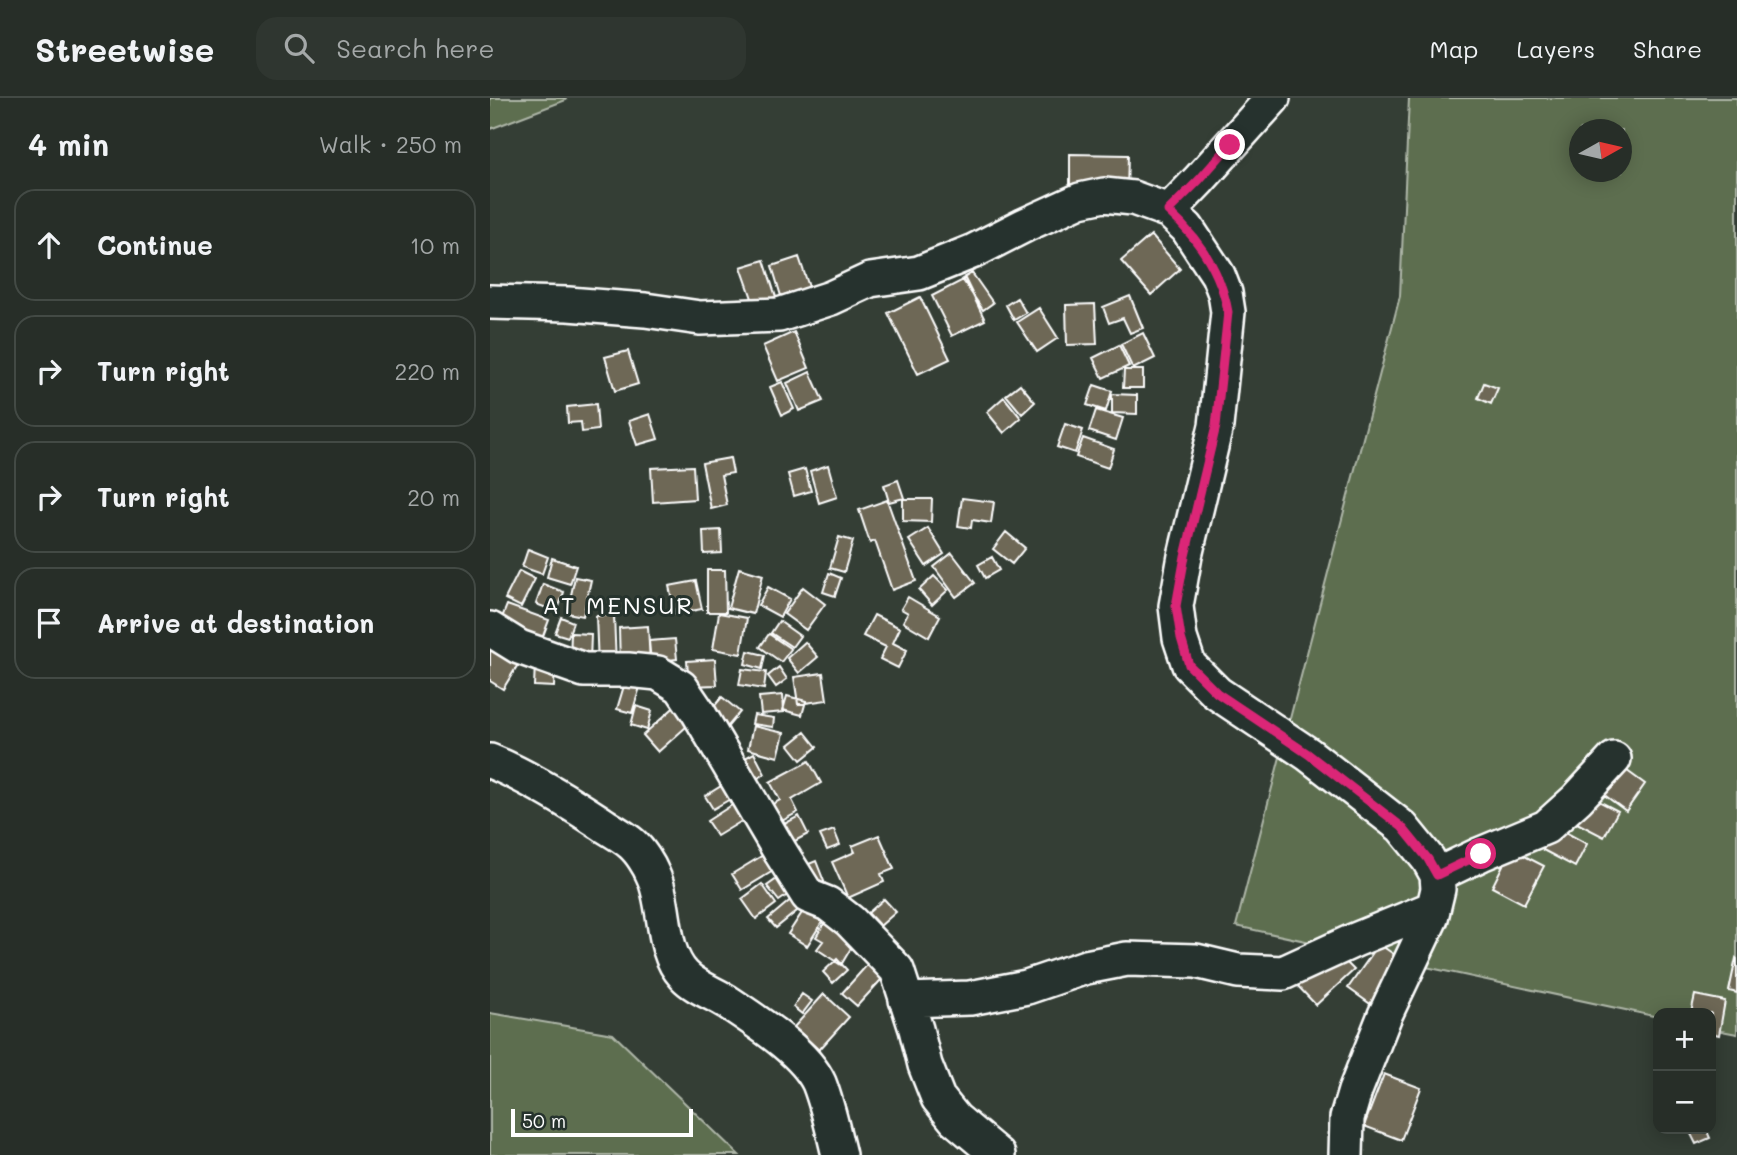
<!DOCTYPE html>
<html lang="en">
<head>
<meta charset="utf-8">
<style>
	body { margin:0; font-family:Mali,sans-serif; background:#2f3630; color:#f1f3f6 }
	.controls { position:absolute; right:21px; bottom:21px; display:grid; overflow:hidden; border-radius:14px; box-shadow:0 4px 18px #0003 }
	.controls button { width:63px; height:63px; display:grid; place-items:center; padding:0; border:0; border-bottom:2px solid #434a45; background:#272e28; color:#f1f3f6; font:35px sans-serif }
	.compass { position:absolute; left:1079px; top:21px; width:63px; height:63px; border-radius:50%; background:#272e28; box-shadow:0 4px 18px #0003; rotate:82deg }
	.scale { position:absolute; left:21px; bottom:18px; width:182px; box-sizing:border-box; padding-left:7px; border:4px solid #fff; border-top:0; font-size:19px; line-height:24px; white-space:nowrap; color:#fff; -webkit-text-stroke:5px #26332d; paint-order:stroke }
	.stop { position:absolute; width:21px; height:21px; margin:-16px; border:5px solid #db2777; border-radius:50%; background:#fff }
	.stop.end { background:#db2777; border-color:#fff; box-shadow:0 2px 7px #0008 }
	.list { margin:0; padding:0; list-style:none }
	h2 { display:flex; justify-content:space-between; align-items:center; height:91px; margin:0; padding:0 28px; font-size:30px }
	h2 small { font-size:23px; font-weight:400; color:#a4a8a8 }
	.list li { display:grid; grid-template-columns:46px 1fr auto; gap:21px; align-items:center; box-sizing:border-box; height:112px; margin:0 14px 14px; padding:0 14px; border:2px solid #434a45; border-radius:21px }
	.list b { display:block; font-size:26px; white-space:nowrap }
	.list em { font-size:23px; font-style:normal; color:#a4a8a8 }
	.icon { flex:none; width:38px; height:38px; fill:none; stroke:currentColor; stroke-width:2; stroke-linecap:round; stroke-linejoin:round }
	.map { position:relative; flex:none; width:1247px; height:1057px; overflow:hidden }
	header { display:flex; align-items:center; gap:42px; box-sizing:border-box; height:98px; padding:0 35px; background:#272e28; border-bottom:2px solid #434a45 }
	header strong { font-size:33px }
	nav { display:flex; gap:38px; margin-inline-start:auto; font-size:24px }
	.search { width:490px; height:63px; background:#2f3630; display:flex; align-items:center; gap:18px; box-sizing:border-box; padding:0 24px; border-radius:21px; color:#a4a8a8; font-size:26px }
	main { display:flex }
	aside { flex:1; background:#272e28 }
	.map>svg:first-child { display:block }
	.green { fill:#5d6e50; stroke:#aeb6a8; stroke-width:2; fill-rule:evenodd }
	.building { fill:#6e6857; stroke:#fff; stroke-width:2 }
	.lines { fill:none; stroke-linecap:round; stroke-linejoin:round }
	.minor-casing { stroke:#fff; stroke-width:38 }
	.minor { stroke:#26332d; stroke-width:33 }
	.route { stroke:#db2777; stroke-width:9 }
	.labels { text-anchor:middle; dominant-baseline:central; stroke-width:6; stroke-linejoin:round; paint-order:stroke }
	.quarter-label { font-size:24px; letter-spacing:2px; fill:#fff; stroke:#26332d }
</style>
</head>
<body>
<header>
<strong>Streetwise</strong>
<div class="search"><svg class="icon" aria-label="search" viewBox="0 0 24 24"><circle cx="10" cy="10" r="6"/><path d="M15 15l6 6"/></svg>Search here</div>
<nav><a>Map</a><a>Layers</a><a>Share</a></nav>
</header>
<main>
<aside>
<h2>4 min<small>Walk · 250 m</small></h2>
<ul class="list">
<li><svg class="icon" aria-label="ahead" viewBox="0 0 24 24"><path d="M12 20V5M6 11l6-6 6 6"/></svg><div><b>Continue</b></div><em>10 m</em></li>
<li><svg class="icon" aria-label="right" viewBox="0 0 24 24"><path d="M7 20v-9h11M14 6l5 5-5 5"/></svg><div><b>Turn right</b></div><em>220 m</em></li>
<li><svg class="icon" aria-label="right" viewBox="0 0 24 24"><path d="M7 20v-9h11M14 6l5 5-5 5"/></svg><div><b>Turn right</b></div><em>20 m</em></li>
<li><svg class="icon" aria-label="arrive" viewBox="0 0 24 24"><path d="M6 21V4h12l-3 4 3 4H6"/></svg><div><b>Arrive at destination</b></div></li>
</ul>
</aside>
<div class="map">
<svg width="1247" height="1057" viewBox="0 0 1247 1057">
	<rect width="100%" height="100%" fill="#343e35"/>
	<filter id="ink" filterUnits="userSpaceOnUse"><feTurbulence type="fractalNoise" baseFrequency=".0143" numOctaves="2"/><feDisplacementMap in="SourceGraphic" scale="14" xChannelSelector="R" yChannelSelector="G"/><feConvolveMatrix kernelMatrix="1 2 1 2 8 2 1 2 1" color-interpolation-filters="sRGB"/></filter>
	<g filter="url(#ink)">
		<path class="green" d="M0 0H75L76 2 0 31Z
			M919 0H1247V936L1221 931V915H1168V919L746 828 910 198ZM1090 32H1132V74H1090Z
			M0 915 123 936 249 1057H0Z"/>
		<path class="building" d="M580 56 638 57 637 96 580 95Z
			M661 137 690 171 661 197 631 163Z
			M309 159 319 189 291 198 282 168Z
			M274 162 286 199 264 206 251 169Z
			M482 175 503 205 493 212 472 181Z
			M475 181 495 222 462 238 442 198Z
			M640 198 653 230 640 235 633 220 619 225 613 209Z
			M430 199 460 261 428 276 398 215Z
			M527 200 536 215 524 222 516 207Z
			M605 206 607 246 577 247 576 207Z
			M549 210 568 240 547 254 527 224Z
			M304 234 319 270 288 283 273 248Z
			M653 235 665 260 643 271 631 246Z
			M629 247 639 268 613 280 603 260Z
			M138 253 148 286 125 293 115 259Z
			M634 272H653V290H633Z
			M320 274 333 303 309 313 297 285Z
			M292 284 304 311 292 317 280 289Z
			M994 285 1008 290 1001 306 988 300Z
			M530 286 545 304 532 316 516 297Z
			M604 287 622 293 616 313 597 307Z
			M622 296 647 297V316L622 315Z
			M514 299 531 320 514 335 497 314Z
			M106 306 108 332 92 334 91 324 78 325 77 309Z
			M606 312 633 320 626 342 599 333Z
			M160 316 168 341 147 347 139 323Z
			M575 326 593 332 585 355 567 349Z
			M593 340 624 351 618 370 586 359Z
			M240 360 243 375 231 377 237 407 221 411 212 365Z
			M338 367 347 399 329 405 320 373Z
			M203 368 205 401 163 404 161 370Z
			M315 371 321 393 304 398 298 376Z
			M408 382 414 400 399 404 394 387Z
			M472 400 504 404 501 425 482 422 481 430 468 428Z
			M413 401H442L441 424 413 423Z
			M397 402 426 483 402 492 385 443 380 445 369 412Z
			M438 430 454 456 436 468 419 442Z
			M231 432 232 455 214 456 213 433Z
			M516 434 535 450 522 466 503 451Z
			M349 439 363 443 354 474 340 470Z
			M38 451 58 459 52 476 32 469Z
			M462 455 485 485 466 499 444 469Z
			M502 459 509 472 495 480 488 467Z
			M62 460 86 468 80 486 57 479Z
			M249 470 273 477 263 516 238 510Z
			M217 472H235L236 514H217Z
			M29 473 45 481 31 509 15 501Z
			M339 475 351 480 345 498 333 494Z
			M444 478 458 492 442 507 429 492Z
			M85 479 101 482 93 518 77 515Z
			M206 483 212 511 185 516 179 488Z
			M53 486 74 494 67 514 46 506Z
			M278 489 300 501 290 519 268 507Z
			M313 489 335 506 316 532 294 516Z
			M418 499 450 518 439 539 413 524 418 515 411 511Z
			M17 507 59 522 50 546 8 530Z
			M229 515 257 520 251 556 223 551Z
			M124 517 126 567 108 568 106 518Z
			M384 517 410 530 403 545 417 552 408 570 390 561 396 549 373 538Z
			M71 519 83 524 78 539 65 535Z
			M289 523 310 538 302 549 281 535Z
			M158 528 160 566 130 567 129 530Z
			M81 535 101 536 100 564 80 562Z
			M279 536 301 551 291 564 270 549Z
			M185 541 187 561 161 564 159 543Z
			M0 544 35 555 13 591 0 583Z
			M315 544 328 559 309 575 297 560Z
			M258 553 275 557 272 571 255 566Z
			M225 561 227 587 199 588 197 563Z
			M45 565 65 566 64 589 44 588Z
			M289 569 297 581 286 589 278 578Z
			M252 571 276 574 274 591 249 587Z
			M333 575 337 602 308 606 304 579Z
			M136 581 151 586 142 615 127 611Z
			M293 597 294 614 271 616 269 599Z
			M297 598 316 603 312 617 293 612Z
			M232 599 250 614 234 633 216 618Z
			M190 604 205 621 168 654 153 637Z
			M146 608 162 613 157 632 141 627Z
			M264 617 284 620 283 629 262 626Z
			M263 628 294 635 288 659 258 651Z
			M315 634 327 649 311 662 299 647Z
			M264 655 275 676 256 687 244 666Z
			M319 663 331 685 302 702 308 714 281 729 272 712 290 702 280 684Z
			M1129 667 1155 686 1136 713 1109 693Z
			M244 680 265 715 227 738 217 723 245 705 242 700 223 711 215 698Z
			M1097 697 1128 713 1114 739 1083 723Z
			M309 718 318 736 290 751 281 733Z
			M1066 729 1097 746 1085 769 1053 752Z
			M344 732 350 747 337 752 330 737Z
			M389 737 404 771 391 776 394 784 358 800 342 764 365 754 362 748Z
			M283 751 293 767 252 792 242 776Z
			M1021 751 1054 768 1034 806 1002 789Z
			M326 763 335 786 318 793 309 770Z
			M298 773 309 789 289 803 277 788Z
			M272 786 286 806 266 821 252 801Z
			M310 794 318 804 286 830 278 821Z
			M321 801 339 813 317 848 298 836Z
			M394 801 406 814 390 828 378 815Z
			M338 819 364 845 351 867 327 851 333 843 326 839Z
			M889 846 918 866 886 910 858 890Z
			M386 857 401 871 367 908 352 895Z
			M850 858 864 872 826 907 803 883Z
			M1246 860 1247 861V895L1239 893Z
			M347 861 357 872 343 885 333 874Z
			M312 896 322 903 312 916 303 909Z
			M334 896 359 919 329 952 304 929Z
			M1205 897 1235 903 1229 937 1221 935V915H1201Z
			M894 976 931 990 911 1042 874 1028Z
			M1207 1031H1216L1220 1040 1206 1046 1200 1034Z"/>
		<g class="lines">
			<defs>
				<path id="minor" d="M679 113 709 82 783 0
					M0 204 78 206 155 212 210 220 289 217 341 200 380 182 429 175 484 153 535 127 590 102 614 97 643 100 679 113 697 130 728 177 735 195 738 214 726 328 695 458 686 508 690 540 699 567 727 595 818 656 912 729 938 761 947 777 948 791 941 820 895 917 865 993 857 1020 856 1057
					M0 531 29 549 94 572H138L168 575 191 589 208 614 291 755 318 798 338 806 360 823 407 872 426 931 435 967 448 1000 465 1021 508 1057
					M0 663C39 679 76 702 111 725 121 732 133 738 142 746 150 753 159 767 163 777 177 807 170 852 194 877 206 890 224 895 239 905 267 924 315 954 329 985 338 1008 343 1033 349 1057
					M947 777 991 756 1056 729 1087 701 1124 661
					M416 902 480 900 537 889 596 869 637 861 706 863 748 873 793 875 865 842 943 810"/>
			</defs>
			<use href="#minor" class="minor-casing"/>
			<use href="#minor" class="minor"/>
		</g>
	</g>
	<g class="lines" filter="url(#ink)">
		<path class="route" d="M740 47 709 82 678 113C708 140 731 174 738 214L726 328 695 458 686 508 691 540 699 567 727 595 818 656 912 729 938 761 947 777 991 756"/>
	</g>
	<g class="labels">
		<g class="quarter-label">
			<text x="128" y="506">AT MENSUR</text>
		</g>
	</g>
</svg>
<div class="controls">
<button>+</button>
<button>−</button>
</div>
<svg class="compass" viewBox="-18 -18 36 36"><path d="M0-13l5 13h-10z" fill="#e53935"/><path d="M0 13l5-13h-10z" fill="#a4a8a8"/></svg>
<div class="scale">50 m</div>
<div class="stop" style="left:991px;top:756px"></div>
<div class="stop end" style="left:740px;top:47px"></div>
</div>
</main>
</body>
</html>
